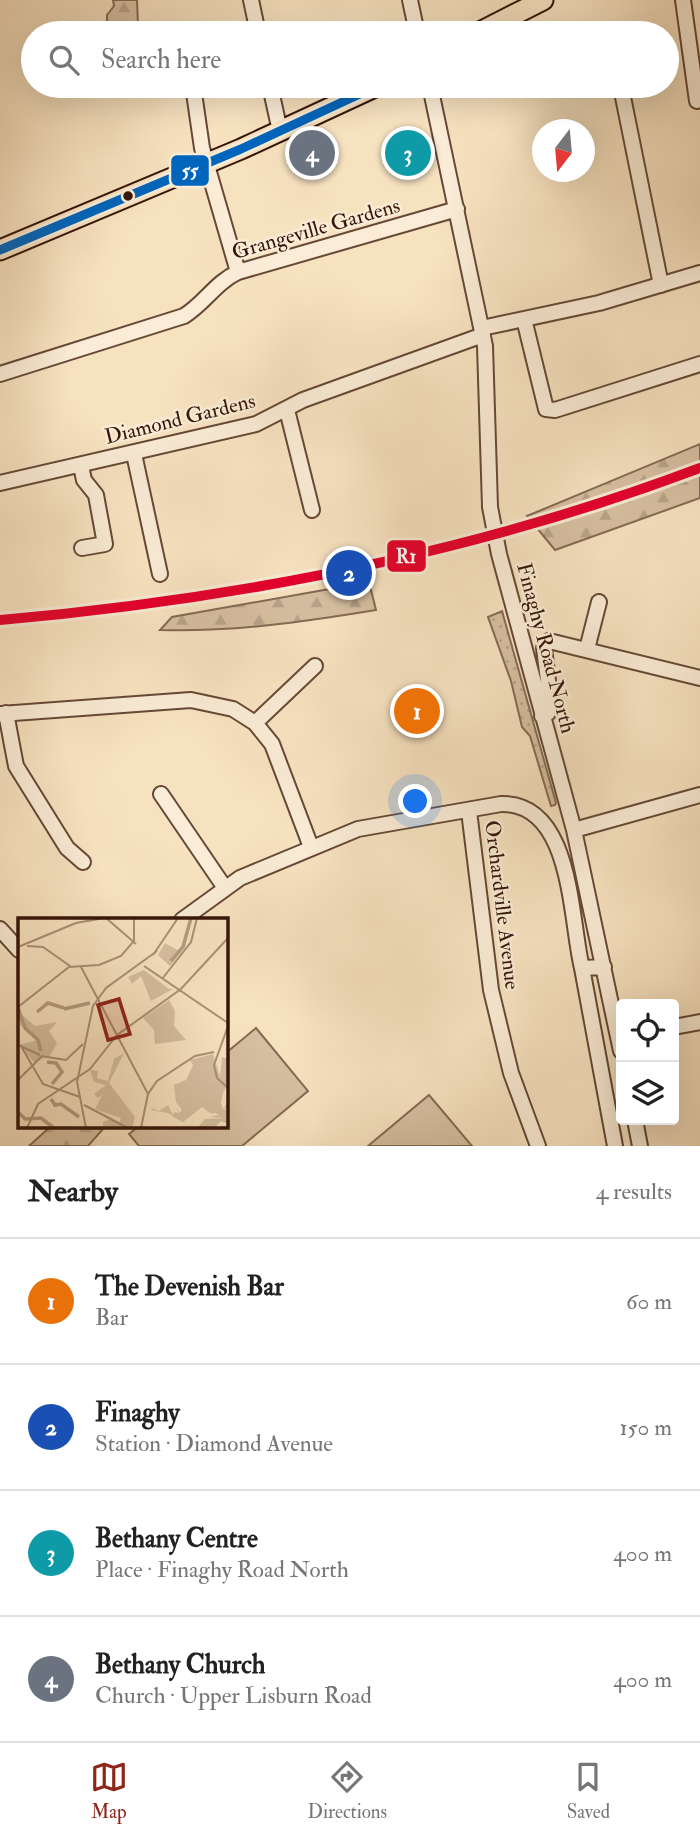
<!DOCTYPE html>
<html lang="en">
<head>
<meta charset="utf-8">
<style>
	body { margin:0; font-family:"IM FELL Double Pica",serif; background:#f6f6f6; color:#222 }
	.controls { position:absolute; right:21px; bottom:21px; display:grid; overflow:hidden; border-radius:7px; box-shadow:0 7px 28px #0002 }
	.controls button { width:63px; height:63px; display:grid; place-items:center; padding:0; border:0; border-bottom:2px solid #e0e0e0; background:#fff; color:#222; font:35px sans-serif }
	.compass { position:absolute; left:532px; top:119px; width:63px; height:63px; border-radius:50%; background:#fff; box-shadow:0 7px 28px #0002; rotate:196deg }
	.you { position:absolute; left:416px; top:802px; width:24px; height:24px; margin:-18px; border:5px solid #fff; border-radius:50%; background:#1a73e8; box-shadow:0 0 0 10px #1a73e833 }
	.badge { display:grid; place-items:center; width:46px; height:46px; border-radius:50%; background:#8f2418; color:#fff; font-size:23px; font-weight:700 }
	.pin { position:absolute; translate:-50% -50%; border:4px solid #fff; box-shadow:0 2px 7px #0006 }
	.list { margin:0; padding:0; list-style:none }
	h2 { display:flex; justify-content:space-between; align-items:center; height:91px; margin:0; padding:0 28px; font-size:30px }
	h2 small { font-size:23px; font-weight:400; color:#767676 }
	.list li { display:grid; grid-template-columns:46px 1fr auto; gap:21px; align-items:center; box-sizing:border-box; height:126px; padding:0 28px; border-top:2px solid #e0e0e0 }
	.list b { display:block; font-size:26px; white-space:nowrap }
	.list p { margin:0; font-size:23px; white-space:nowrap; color:#767676 }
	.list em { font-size:23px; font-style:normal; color:#767676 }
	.icon { flex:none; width:38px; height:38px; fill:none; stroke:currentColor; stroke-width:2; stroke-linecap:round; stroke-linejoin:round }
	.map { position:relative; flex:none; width:700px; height:1146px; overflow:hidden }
	.search { position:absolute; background:#fff; box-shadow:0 7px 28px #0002; left:21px; right:21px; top:21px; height:77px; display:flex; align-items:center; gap:18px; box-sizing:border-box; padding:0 24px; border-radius:38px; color:#767676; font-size:26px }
	.sheet { height:595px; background:#fff }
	nav { display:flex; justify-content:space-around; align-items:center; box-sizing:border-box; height:98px; border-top:2px solid #e0e0e0; background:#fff; font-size:19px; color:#767676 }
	nav a { display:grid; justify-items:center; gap:4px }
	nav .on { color:#8f2418 }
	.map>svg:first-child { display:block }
	.grass { fill:url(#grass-dots); stroke:#866a54; stroke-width:2 }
	.forest { fill:url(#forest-firs); stroke:#866a54; stroke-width:2 }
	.park { fill:#d6bfa1; stroke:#866a54; stroke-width:2 }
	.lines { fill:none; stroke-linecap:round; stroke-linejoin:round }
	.minor-casing { stroke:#664836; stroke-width:18 }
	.major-casing { stroke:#361508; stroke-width:23 }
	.minor { stroke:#faecd6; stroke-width:14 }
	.major { stroke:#f7e2c0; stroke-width:19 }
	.bus-1-casing { stroke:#faecd6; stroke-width:14 }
	.bus-1 { stroke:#0065bd; stroke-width:9 }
	.rail-1-casing { stroke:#faecd6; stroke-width:16 }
	.rail-1 { stroke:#e4002b; stroke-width:10 }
	.bus-dot { fill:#361508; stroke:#faecd6; stroke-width:2.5 }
	.labels { text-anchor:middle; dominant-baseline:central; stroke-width:5; stroke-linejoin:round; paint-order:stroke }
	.street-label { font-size:21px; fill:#361508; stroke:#faecd6 }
	.inset-river { fill:none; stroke:#b59c81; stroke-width:3.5 }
	.inset-road { fill:none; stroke:#aa9076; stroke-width:2 }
	.view { fill:#8f2418; fill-opacity:0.15; stroke:#8f2418; stroke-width:3.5 }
	.inset-edge { fill:none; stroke:#361508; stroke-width:3.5 }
	.line-badge { stroke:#faecd6; stroke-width:2.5 }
	.badge-label { font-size:19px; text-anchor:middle; font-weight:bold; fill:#fff }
</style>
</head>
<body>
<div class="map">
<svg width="700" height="1146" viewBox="0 0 700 1146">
	<defs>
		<pattern id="grass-dots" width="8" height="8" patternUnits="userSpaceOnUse" patternTransform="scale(1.75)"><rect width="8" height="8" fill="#d6bfa1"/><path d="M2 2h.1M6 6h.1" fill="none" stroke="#b8a389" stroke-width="1.8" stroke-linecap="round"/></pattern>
		<pattern id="forest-firs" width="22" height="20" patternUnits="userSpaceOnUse" patternTransform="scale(1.75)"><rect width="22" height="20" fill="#d6bfa1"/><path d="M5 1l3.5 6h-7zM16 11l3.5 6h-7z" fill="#b8a389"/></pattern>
	</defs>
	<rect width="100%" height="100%" fill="#f7e2c0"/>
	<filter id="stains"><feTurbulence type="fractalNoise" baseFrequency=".00286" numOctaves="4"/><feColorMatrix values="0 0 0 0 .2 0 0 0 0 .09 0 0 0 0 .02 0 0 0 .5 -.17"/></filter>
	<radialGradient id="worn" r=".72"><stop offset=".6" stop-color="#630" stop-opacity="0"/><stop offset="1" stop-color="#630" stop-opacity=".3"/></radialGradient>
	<path class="grass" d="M502 611 556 803 555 805 551 806 530 736 522 727 511 681 488 617Z"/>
	<path class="forest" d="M113 0H137L138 25 107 27V15L114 6Z
		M700 444V498L555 550 527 516Z
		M369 582 376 610C303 622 233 632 160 630L172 617Z
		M50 1127 103 1129 88 1146H29Z"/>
	<path class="park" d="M256 1028 308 1091 242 1146H139L129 1134 138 1127H226V1053Z
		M429 1095 472 1146H368Z"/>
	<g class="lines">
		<defs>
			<path id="minor" d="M251 0 258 33
				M410 0 417 33
				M683 0 697 101
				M193 86 202 148 238 272
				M270 86 280 131
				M430 86 485 346 490 507 499 554 574 830 621 1051
				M623 97 661 285
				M524 319 546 409 555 410 700 364
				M482 328 599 303 700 273
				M0 374 184 316C205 303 215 283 238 272L457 209
				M287 410 312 510
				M134 454 160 574
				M81 466 84 480 96 495 105 544 82 548
				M0 483 256 424 303 400 483 335
				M587 649 599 602
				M6 713 16 766 67 848 83 862
				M0 714 191 700 233 709 255 723 272 744 311 847
				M542 716 548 713 551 705 544 648 549 641 700 678
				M255 723 315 666
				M161 794 225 888
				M469 811 491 990 511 1073 538 1146
				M574 830 700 795
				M182 920 240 878 358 829 501 804C573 802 570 920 582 968L604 967
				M0 929 19 950
				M582 968 615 1146
				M674 1027 700 1022
				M635 1120 640 1146"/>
			<path id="major" d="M478 33 543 0
				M0 250 241 149 377 86"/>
		</defs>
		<use href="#minor" class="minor-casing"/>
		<use href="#major" class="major-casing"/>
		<use href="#minor" class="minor"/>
		<use href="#major" class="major"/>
		<defs>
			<path id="bus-1" d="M0 250 241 149 377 86"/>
		</defs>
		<use href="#bus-1" class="bus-1-casing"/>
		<use href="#bus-1" class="bus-1"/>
		<defs>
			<path id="rail-1" d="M0 620C239 599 475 553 700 468"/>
		</defs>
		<use href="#rail-1" class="rail-1-casing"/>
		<use href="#rail-1" class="rail-1"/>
	</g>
	<circle class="bus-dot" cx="128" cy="196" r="6"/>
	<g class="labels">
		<g class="street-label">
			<text transform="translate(316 229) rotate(-16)">Grangeville Gardens</text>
			<text transform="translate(180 419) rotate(-14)">Diamond Gardens</text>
			<text transform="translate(546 648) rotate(75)">Finaghy Road North</text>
			<text transform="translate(502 905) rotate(83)">Orchardville Avenue</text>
		</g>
	</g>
	<g transform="translate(18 918)">
		<rect width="210" height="210" fill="#f7e2c0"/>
		<path d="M151 82 157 93 156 108 168 122 137 126 136 112 125 100ZM106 135 91 165 117 199 114 210H85V204L93 201 101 205 103 200 77 191 85 176 80 180 76 176 88 167 76 164 72 152 80 153 79 160 90 163 96 141Z" fill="#d6bfa1"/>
		<path d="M206 171 202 188 209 193 206 189 210 186V206L203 203 197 209 179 210 187 201 207 200 191 199 201 197 185 189 175 187 165 204 150 195 138 193 134 192 133 190 141 193 150 187 155 197 160 196 165 191 159 185Z" fill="#d6bfa1"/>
		<path d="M147 25 163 34 152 48 140 37ZM126 52 151 71H155L133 83 123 58 114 66 110 59ZM0 77 3 96 17 108 39 104 31 113 39 125 32 138 16 144 0 127 20 122 0 105ZM195 136 202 158 204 139 210 141V165L202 181 206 195H192L184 189 165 204 155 199 156 194 161 195 157 188 162 195 164 192 158 184 156 167 168 162 175 147 172 142Z" fill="#d6bfa1"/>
		<path class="inset-river" d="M153 43 165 29 173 0M0 90 7 110 20 122 23 133M46 91 72 85M19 94 30 85 46 90M29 144 38 145 44 154 34 166M33 181 37 187 43 186 61 199M0 194 7 201 23 200 36 210"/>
		<path class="inset-road" d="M88 0 118 26M9 28 25 29 52 48M0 29 58 5 86 0M135 37 160 0M126 48 210 105M63 49 130 176M144 61 173 24 179 0M161 73 210 20M0 89 51 49 81 47 103 38 116 23V0M210 108 196 147 199 160 210 170M0 127 22 137M4 130 25 166 62 179M23 138 48 142 65 126M0 162 24 138M66 187 110 210M9 210 20 186 72 151 99 117 163 71M68 210 59 164 75 88 88 70 139 33M123 210 130 176 139 163 177 138 196 134"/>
		<path class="view" d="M101 81 112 116 90 122 80 87Z"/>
		<rect width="210" height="210" class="inset-edge"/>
	</g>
	<g class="line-badge">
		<rect x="170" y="154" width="40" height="33" rx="7" fill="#0065bd"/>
		<rect x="386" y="539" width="41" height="34" rx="7" fill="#e4002b"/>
	</g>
	<g class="badge-label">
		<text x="190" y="177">55</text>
		<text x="406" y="563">R1</text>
	</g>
	<rect width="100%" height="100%" filter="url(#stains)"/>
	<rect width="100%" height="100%" fill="url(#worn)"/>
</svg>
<div class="controls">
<button><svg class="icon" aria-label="locate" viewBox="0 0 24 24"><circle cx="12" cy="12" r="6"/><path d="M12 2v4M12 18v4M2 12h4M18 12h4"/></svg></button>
<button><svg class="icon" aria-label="layers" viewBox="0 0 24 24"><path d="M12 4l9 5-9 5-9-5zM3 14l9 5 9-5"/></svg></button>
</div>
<svg class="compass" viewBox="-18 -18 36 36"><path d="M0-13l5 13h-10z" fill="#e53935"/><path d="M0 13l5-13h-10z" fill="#767676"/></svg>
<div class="you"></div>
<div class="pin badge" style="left:417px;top:711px;background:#e8710a">1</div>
<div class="pin badge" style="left:349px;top:573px;background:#1a4fb4">2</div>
<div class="pin badge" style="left:408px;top:153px;background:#0f9aa8">3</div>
<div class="pin badge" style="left:312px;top:153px;background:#6b7280">4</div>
<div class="search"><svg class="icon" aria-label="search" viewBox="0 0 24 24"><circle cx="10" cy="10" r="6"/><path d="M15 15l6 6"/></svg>Search here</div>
</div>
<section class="sheet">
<h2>Nearby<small>4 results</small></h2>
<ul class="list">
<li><span class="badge" style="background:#e8710a">1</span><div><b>The Devenish Bar</b><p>Bar</p></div><em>60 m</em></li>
<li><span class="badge" style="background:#1a4fb4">2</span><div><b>Finaghy</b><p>Station · Diamond Avenue</p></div><em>150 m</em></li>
<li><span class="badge" style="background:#0f9aa8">3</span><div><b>Bethany Centre</b><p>Place · Finaghy Road North</p></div><em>400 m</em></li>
<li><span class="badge" style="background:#6b7280">4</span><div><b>Bethany Church</b><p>Church · Upper Lisburn Road</p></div><em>400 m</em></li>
</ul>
</section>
<nav>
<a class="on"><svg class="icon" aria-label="map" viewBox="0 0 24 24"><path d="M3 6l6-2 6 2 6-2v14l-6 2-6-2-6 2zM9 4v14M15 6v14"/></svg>Map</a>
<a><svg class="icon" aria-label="directions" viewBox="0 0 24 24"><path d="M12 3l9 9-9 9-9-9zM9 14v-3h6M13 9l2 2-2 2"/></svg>Directions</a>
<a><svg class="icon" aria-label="saved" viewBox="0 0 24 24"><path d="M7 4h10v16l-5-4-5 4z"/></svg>Saved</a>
</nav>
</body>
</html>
